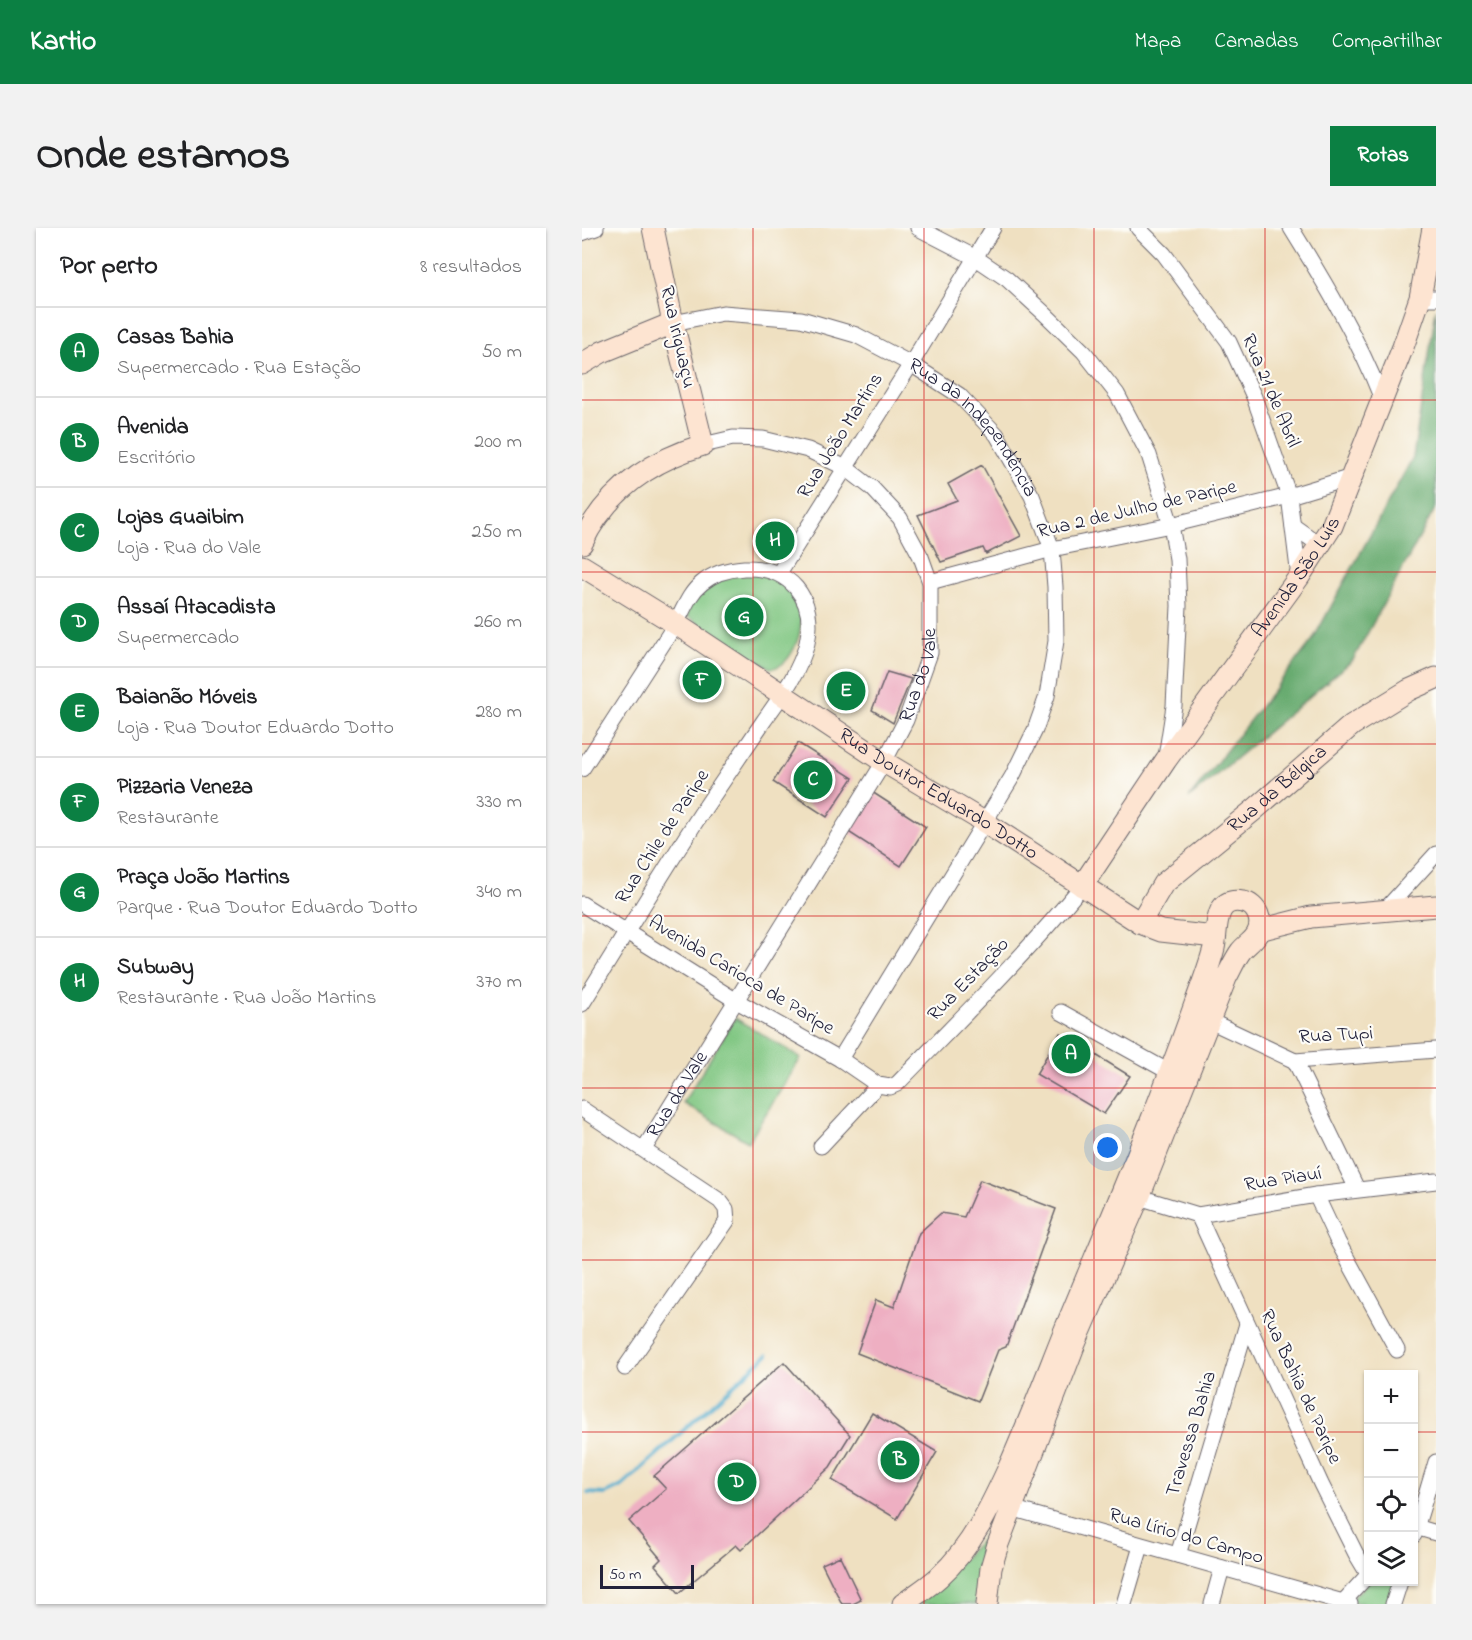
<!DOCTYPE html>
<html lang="pt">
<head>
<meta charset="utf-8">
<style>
	body { margin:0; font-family:"Indie Flower",sans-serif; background:#f2f2f2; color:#202124 }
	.controls { position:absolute; right:18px; bottom:18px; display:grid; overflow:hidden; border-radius:0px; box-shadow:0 2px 4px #0004 }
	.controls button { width:54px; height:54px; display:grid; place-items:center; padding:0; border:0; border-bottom:2px solid #e0e0e0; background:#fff; color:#202124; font:30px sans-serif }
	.scale { position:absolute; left:18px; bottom:15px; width:94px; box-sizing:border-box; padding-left:6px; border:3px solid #22223b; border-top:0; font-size:16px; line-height:21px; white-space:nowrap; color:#22223b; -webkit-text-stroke:4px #fdfcf7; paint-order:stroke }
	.you { position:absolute; left:526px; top:920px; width:21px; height:21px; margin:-15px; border:4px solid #fff; border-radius:50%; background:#1a73e8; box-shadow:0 0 0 9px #1a73e833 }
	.badge { display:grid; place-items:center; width:39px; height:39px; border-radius:50%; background:#0b8043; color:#fff; font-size:20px; font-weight:700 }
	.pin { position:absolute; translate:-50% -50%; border:3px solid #fff; box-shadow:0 2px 6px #0006 }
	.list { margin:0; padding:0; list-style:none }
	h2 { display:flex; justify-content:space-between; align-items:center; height:78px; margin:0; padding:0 24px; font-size:26px }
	h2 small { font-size:20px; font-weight:400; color:#757577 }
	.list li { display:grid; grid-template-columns:39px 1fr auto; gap:18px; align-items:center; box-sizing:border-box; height:90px; padding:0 24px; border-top:2px solid #e0e0e0 }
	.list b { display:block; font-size:22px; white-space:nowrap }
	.list p { margin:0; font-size:20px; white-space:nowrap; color:#757577 }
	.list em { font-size:20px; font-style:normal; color:#757577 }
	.icon { flex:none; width:33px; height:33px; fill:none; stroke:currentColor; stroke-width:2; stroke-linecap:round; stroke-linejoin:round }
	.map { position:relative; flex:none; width:854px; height:1376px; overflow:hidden; border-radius:0px }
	header { display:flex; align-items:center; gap:36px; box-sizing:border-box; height:84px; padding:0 30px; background:#0b8043; color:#fff }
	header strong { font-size:28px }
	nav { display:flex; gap:33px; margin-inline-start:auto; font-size:21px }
	.intro { display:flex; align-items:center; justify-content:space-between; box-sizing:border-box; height:144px; padding:0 36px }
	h1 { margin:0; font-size:42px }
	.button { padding:15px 27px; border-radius:0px; background:#0b8043; color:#fff; font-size:21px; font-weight:700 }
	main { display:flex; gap:36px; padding:0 36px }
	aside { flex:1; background:#fff; border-radius:0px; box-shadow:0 2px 4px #0004 }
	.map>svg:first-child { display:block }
	.green { fill:#7fc681; stroke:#50745e; stroke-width:1.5 }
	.forest { fill:#67ab6f; stroke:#465; stroke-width:1.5 }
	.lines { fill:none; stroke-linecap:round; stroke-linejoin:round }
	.stream { stroke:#4eaacc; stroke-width:4 }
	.building { fill:#eeafc2 }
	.street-casing { stroke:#6a646a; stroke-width:17 }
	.secondary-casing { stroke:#6a646a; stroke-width:23 }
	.street { stroke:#fff; stroke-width:15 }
	.secondary { stroke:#fde4d1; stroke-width:21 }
	.grid { fill:none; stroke:#d62828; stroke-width:1.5; stroke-opacity:0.55 }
	.labels { text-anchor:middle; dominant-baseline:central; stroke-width:4.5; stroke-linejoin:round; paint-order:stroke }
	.street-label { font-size:20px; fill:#22223b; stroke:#fdfcf7 }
</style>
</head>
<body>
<header>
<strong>Kartio</strong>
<nav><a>Mapa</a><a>Camadas</a><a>Compartilhar</a></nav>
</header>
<div class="intro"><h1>Onde estamos</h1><a class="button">Rotas</a></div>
<main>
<aside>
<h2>Por perto<small>8 resultados</small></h2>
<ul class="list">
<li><span class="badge">A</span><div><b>Casas Bahia</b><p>Supermercado · Rua Estação</p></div><em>50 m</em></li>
<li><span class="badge">B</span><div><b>Avenida</b><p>Escritório</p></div><em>200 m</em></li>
<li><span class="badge">C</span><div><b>Lojas Guaibim</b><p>Loja · Rua do Vale</p></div><em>250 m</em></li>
<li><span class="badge">D</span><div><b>Assaí Atacadista</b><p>Supermercado</p></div><em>260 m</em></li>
<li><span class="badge">E</span><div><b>Baianão Móveis</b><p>Loja · Rua Doutor Eduardo Dotto</p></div><em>280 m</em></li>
<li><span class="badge">F</span><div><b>Pizzaria Veneza</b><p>Restaurante</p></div><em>330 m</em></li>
<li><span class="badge">G</span><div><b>Praça João Martins</b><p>Parque · Rua Doutor Eduardo Dotto</p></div><em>340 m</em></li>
<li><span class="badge">H</span><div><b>Subway</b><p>Restaurante · Rua João Martins</p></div><em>370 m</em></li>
</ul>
</aside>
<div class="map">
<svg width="854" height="1376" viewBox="0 0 854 1376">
	<rect width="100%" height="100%" fill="#fdfcf7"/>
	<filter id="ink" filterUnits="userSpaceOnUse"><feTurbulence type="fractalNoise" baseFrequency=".0167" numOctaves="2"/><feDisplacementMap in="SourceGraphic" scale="12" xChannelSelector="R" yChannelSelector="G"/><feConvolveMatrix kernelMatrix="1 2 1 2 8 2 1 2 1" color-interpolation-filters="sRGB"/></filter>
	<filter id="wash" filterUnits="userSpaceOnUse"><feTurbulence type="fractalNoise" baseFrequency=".008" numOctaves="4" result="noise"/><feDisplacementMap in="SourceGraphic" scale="24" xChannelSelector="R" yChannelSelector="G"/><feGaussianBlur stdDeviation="1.35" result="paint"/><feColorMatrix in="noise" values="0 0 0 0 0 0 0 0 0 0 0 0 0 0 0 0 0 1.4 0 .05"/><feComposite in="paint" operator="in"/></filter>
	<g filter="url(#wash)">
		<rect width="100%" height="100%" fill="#efe0c1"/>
		<path class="green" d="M168 337C179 343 197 349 205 358 213 367 219 381 219 393 219 410 207 441 188 440L143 414 105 388 111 365Z
			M153 790 219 830 166 914 101 875Z
			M404 1307 394 1376H337Z
			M786 1354H813L805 1376H781L768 1373Z"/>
		<path class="forest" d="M854 81V279L771 432 607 570 730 413 831 229Z"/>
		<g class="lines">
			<path class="stream" d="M6 1265 23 1266 40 1258 185 1127"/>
		</g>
		<g id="blocks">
			<path class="building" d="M400 237 439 308 404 326 401 320 359 334 336 287 375 272 366 256Z
				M305 444 329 451 311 495 290 482Z
				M216 515 271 550 245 589 191 554Z
				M290 564 344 599 319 638 265 603Z
				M478 805 548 848 522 886 454 846Z
				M398 952 474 981 424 1119 416 1122 396 1173 275 1125 294 1072 312 1079 337 1005 359 985 382 989Z
				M202 1134 268 1207 248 1239 159 1322 154 1317 97 1365 73 1337 79 1331 47 1293 84 1261 72 1248Z
				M290 1185 355 1224 315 1291 250 1252Z
				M258 1328 279 1372 271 1376H260L240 1336Z"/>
		</g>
	</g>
	<g filter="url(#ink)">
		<use href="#blocks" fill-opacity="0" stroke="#6a646a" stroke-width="1.5"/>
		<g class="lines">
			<defs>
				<g id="street">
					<path d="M336 0 394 30 425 51 462 85 502 124 535 166 567 227 589 297 595 331 597 378 592 478 584 529"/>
					<path d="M556 0 582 26 647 114 672 169 707 268 717 349"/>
					<path d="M709 0C743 55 776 110 800 171"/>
					<path d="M0 5 14 0"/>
					<path d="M838 70H854"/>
					<path id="s1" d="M91 95 141 85 219 91 274 107 329 136 377 167 415 207 450 268 470 321 473 359 474 413 465 468 453 502 430 549 258 831"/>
					<path d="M711 298 738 317"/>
					<path d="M197 345 329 136 411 0"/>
					<path d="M348 354 470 321 589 297 707 268 770 249"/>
					<path d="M0 541C30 494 61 447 91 400 101 385 105 367 120 355 132 345 146 341 162 340 207 338 235 370 225 415 218 444 198 470 181 494 161 524 140 554 120 584 79 647 40 712 0 776"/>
					<path d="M0 676 153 772 258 831 296 857 308 859 315 856C378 791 442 728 500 658"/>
					<path d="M802 683 854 626"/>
					<path d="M479 784 589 845"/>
					<path d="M628 793 713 833 854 822"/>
					<path d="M713 833 775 961"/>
					<path d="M0 881 138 973 144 981 145 993 43 1140"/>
					<path d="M239 918 296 857"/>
					<path id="s2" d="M62 921 302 534 324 492 348 425V354L339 329 318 290 290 260 264 240 226 222 181 211 151 210 121 217"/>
					<path d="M734 967 756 1014 815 1122"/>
					<path d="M557 969 616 987 734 967 854 953"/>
					<path d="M616 987 739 1256 774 1326 786 1346"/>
					<path d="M429 1280 768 1376"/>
					<path d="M834 1299 854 1305"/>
					<path d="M832 1307 854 1234"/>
					<path d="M596 1327 665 1096"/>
					<path d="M761 1374 786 1347"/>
					<path d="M542 1376 559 1318"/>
					<path d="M630 1376 640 1340"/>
					<path d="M811 1376 818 1354"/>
				</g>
				<g id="secondary">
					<path d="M0 136 20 124 91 95"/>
					<path d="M0 315C24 264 68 233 121 217L91 95 71 0"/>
					<path id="s3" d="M0 338 94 396 302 534 402 594 558 695 579 703 633 709"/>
					<path id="s4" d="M500 658 584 532 717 349 750 298 821 119 838 70 851 0"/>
					<path id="s5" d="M558 695 581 656 672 582 770 497 827 462 854 450"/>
					<path d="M677 702 729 689 854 678"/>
					<path d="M321 1376C333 1367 346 1359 357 1349 390 1319 409 1278 427 1239 447 1194 464 1149 482 1104 527 995 574 887 613 776 620 757 627 739 632 720 636 704 630 668 661 674 675 676 682 694 675 706 671 713 664 717 659 723 653 731 649 741 644 750L557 969 492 1118 416 1316 409 1340 405 1376"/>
				</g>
			</defs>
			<use href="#street" class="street-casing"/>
			<use href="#secondary" class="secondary-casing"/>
			<use href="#street" class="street"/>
			<use href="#secondary" class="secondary"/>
		</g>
	</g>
	<path class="grid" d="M171 0V1376M342 0V1376M512 0V1376M683 0V1376M0 172H854M0 344H854M0 516H854M0 688H854M0 860H854M0 1032H854M0 1204H786M832 1204H854"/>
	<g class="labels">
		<g class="street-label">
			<text transform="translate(95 109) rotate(77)">Rua Iriguaçu</text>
			<text transform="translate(688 163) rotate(67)">Rua 21 de Abril</text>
			<text stroke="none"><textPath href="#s1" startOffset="339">Rua da Independência</textPath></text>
			<text transform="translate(259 208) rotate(-58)">Rua João Martins</text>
			<text transform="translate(555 282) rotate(-13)">Rua 2 de Julho de Paripe</text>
			<text stroke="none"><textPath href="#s4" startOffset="376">Avenida São Luís</textPath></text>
			<text stroke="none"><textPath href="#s2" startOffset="550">Rua do Vale</textPath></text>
			<text stroke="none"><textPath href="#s5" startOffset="194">Rua da Bélgica</textPath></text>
			<text stroke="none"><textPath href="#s3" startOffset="423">Rua Doutor Eduardo Dotto</textPath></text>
			<text transform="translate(81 609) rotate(-57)">Rua Chile de Paripe</text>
			<text transform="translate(159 748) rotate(31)">Avenida Carioca de Paripe</text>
			<text transform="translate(387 752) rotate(-46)">Rua Estação</text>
			<text transform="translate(754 808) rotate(-3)">Rua Tupi</text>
			<text stroke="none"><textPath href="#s2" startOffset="64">Rua do Vale</textPath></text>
			<text transform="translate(701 952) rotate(-9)">Rua Piauí</text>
			<text transform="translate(718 1159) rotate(65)">Rua Bahia de Paripe</text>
			<text transform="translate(610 1206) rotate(-73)">Travessa Bahia</text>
			<text transform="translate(604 1309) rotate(16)">Rua Lírio do Campo</text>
		</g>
	</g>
</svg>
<div class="controls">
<button>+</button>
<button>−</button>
<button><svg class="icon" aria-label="locate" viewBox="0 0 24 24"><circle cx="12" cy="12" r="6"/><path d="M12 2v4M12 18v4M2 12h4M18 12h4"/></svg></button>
<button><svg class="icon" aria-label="layers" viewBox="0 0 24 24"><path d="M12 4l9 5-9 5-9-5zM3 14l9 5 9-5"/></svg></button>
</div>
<div class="scale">50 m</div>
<div class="you"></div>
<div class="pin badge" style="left:489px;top:826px">A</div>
<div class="pin badge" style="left:318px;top:1232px">B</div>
<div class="pin badge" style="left:231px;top:552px">C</div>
<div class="pin badge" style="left:155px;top:1254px">D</div>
<div class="pin badge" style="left:264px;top:463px">E</div>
<div class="pin badge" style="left:120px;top:452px">F</div>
<div class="pin badge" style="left:162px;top:389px">G</div>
<div class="pin badge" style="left:193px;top:313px">H</div>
</div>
</main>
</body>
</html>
